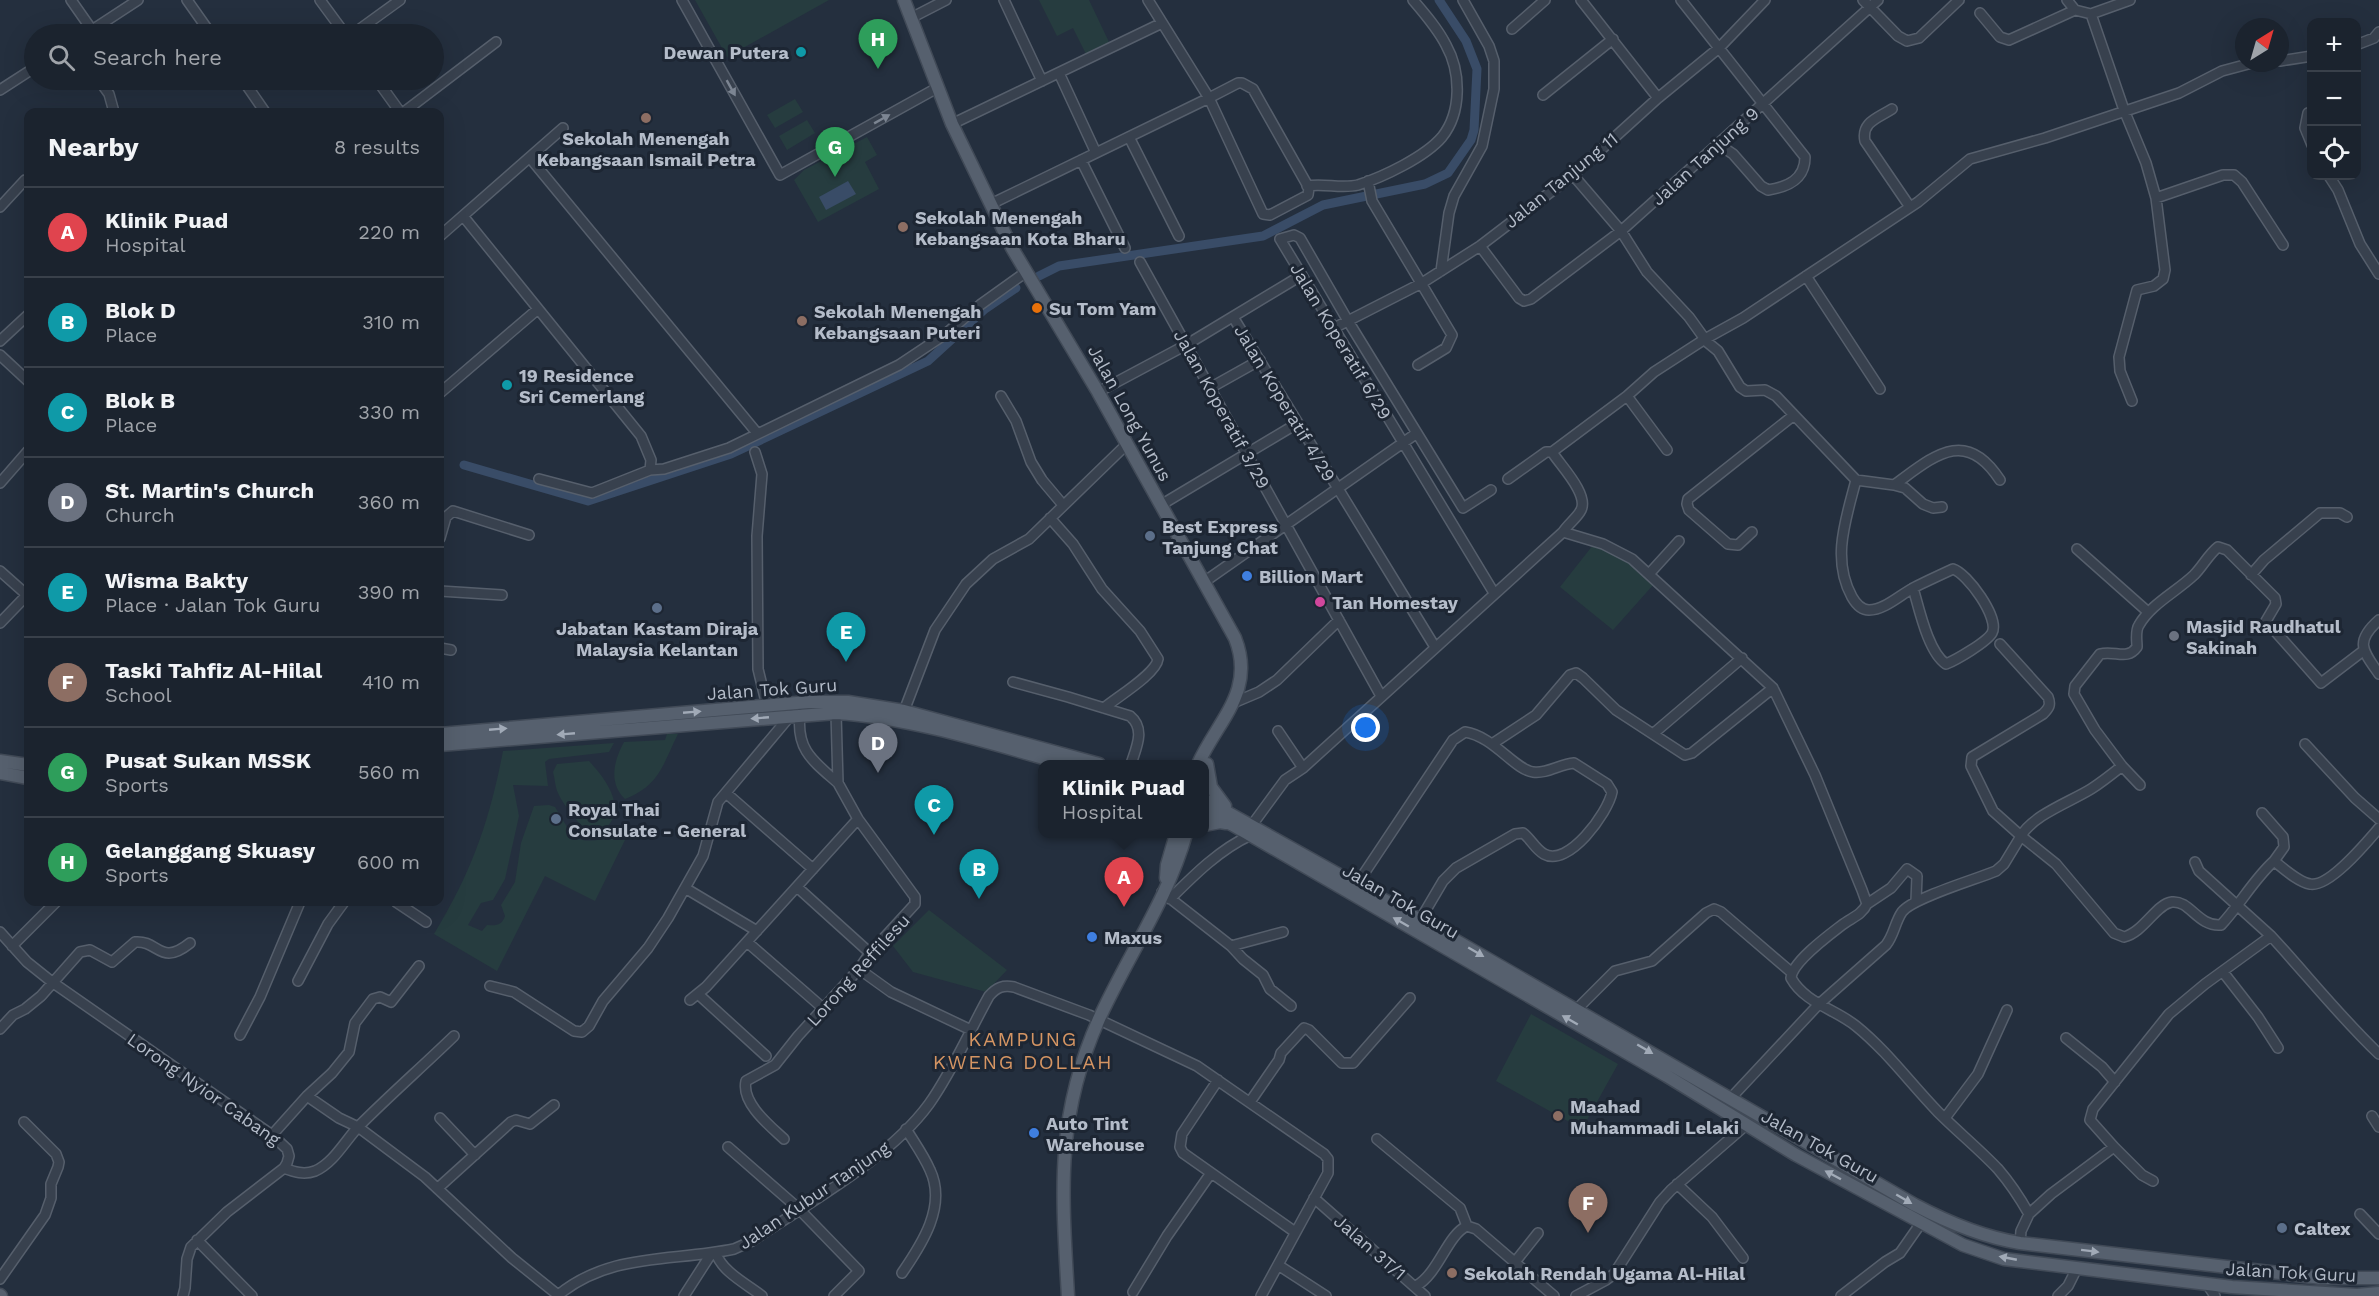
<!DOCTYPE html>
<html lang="en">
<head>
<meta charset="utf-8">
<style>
	body { margin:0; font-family:"Work Sans",sans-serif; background:#242b36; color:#f1f3f6 }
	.controls { position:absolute; right:18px; top:18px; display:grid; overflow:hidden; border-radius:12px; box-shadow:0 6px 24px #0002 }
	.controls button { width:54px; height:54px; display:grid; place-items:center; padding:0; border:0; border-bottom:2px solid #39404a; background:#1b232e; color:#f1f3f6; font:30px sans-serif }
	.compass { position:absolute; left:2235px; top:18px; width:54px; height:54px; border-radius:50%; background:#1b232e; box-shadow:0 6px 24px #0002; rotate:37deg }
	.you { position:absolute; left:1366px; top:728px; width:21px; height:21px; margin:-15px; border:4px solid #fff; border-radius:50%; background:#1a73e8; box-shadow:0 0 0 9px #1a73e833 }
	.badge { display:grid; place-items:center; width:39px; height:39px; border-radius:50%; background:#bca0f2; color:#fff; font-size:20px; font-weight:700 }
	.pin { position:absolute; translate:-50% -50px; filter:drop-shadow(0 2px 3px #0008) }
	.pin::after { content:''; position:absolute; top:32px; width:21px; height:18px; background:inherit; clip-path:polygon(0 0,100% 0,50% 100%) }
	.popup { position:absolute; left:1038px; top:760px; width:171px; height:78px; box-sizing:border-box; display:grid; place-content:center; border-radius:12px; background:#1b232e; filter:drop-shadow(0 2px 4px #0005); font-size:20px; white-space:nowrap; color:#a0a4aa }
	.popup b { font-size:22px; color:#f1f3f6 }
	.popup::after { content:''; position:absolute; left:50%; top:100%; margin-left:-12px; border:12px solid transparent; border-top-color:#1b232e }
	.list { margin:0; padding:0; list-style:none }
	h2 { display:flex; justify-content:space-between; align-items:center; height:78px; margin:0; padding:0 24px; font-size:26px }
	h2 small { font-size:20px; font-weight:400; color:#a0a4aa }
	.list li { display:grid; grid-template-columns:39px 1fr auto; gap:18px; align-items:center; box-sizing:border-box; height:90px; padding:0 24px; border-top:2px solid #39404a }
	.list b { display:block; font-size:22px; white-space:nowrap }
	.list p { margin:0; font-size:20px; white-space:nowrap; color:#a0a4aa }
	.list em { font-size:20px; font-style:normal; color:#a0a4aa }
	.icon { flex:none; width:33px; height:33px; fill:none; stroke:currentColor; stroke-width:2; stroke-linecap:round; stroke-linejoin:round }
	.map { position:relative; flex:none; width:2379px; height:1296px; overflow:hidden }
	.search { position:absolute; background:#1b232e; box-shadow:0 6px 24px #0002; left:24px; top:24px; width:420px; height:66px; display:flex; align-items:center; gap:15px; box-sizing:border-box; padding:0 21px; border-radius:33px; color:#a0a4aa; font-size:22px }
	.panel { position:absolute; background:#1b232e; box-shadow:0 6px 24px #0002; left:24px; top:108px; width:420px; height:798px; border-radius:12px }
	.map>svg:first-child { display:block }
	.green { fill:#263c3f }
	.water { fill:#394c67 }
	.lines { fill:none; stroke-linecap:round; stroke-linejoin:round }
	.canal { stroke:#394c67; stroke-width:9 }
	.minor-casing { stroke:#565f6c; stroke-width:12 }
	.major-casing { stroke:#414a57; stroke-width:15 }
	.minor { stroke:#38414e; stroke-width:9 }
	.major { stroke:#56606e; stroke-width:12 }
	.oneway { fill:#7c8592 }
	.oneway2 { fill:#a1aab7 }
	.culture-dot { fill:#0f9aa8; stroke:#1d2633; stroke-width:2 }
	.education-dot { fill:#8d6e63; stroke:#1d2633; stroke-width:2 }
	.food-dot { fill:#e8710a; stroke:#1d2633; stroke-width:2 }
	.service-dot { fill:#5c6f8a; stroke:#1d2633; stroke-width:2 }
	.shop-dot { fill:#3f7fe0; stroke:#1d2633; stroke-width:2 }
	.hotel-dot { fill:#d1479c; stroke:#1d2633; stroke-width:2 }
	.worship-dot { fill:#6b7280; stroke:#1d2633; stroke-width:2 }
	.labels { text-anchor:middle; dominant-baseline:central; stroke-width:6; stroke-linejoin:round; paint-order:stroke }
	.poi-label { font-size:18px; font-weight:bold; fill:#b4bcc9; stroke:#1d2633; text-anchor:start }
	.street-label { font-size:18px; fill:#b4bcc9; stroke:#1d2633 }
	.neighbourhood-label { font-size:20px; letter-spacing:1.5px; fill:#d59563; stroke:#1d2633 }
</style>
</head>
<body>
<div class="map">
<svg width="2379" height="1296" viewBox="0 0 2379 1296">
	<rect width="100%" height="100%" fill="#242f3e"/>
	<path class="green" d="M695 0H829L727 57Z
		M1039 0H1089L1109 42 1086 54 1073 28 1057 36Z
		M795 99 803 112 775 128 767 115Z
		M807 120 815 133 787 150 779 136Z
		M867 137 877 155 865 162 879 189 818 222 794 180 804 170Z
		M1593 545 1615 552 1654 584 1613 630 1560 587Z
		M667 734H678C662 766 660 785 625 799 608 783 614 760 624 742L665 740Z
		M614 743 609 752 549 759 545 762 548 786 513 785 519 816 505 879 493 900 481 903 468 925 482 931 487 925C497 926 502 925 505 916L501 905 515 882 521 843 534 806 549 805 555 807 573 837C586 843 601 841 612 835L625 840 595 901 545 876 497 971 434 934C472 871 489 823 503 751Z
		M589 761C604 777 626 805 608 826 604 831 599 834 592 833 583 831 563 804 559 795 555 788 555 779 553 772L557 764Z
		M929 910 1007 970 986 992 913 972 893 946Z
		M1531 1014 1618 1064 1582 1129 1496 1081Z"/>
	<path class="water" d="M848 181 856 194 826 210 819 197Z"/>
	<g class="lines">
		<path class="canal" d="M1039 276 1059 266 1263 236 1323 205 1425 184 1448 173 1471 140 1474 130 1477 69 1466 41 1439 0
			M464 465 588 501 731 454 928 361 985 309 1016 288"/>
		<defs>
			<path id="minor" d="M71 0 92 30
				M187 0 211 34
				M320 0 345 34
				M682 0 780 175 937 88
				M1004 0 1042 81
				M1581 0 1658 98
				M1681 0 1805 157C1805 180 1787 187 1768 190L1761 186 1733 154 1718 144
				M1863 0 1898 36 1907 41 1919 38 1959 0
				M2067 0 2075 10
				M2075 10 2091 14 2130 0
				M1980 13 2000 37 2009 40 2075 10
				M2091 14 2124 110 2146 163 2156 198 2165 270 2163 279 2154 286 2137 290 2119 357 2120 371 2132 401
				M911 18 946 0
				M1512 29 1545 0
				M86 34 138 0
				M353 34 400 0
				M2356 45 2374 38 2379 32
				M2280 61 2312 56
				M1059 73 1096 153
				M99 80 109 94 114 112
				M243 80 265 112
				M377 80 400 112
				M0 90 34 68
				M1543 95 1613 39
				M1892 109C1878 118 1861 122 1865 141L1910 207
				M404 112 496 42
				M2308 113 2305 128 2312 145
				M952 124 1162 23
				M1129 137 1179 236
				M530 158 757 433
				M1081 160 1125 248
				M1573 175 1621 231 1647 272 1689 317 1707 342 1718 351 1740 387 1746 391 1765 390 1776 396 1856 480 1894 485 1905 488 1923 504 1933 508 1942 507
				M2329 176 2338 190 2360 244 2379 274
				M1368 181 1372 201 1452 335 1446 348 1418 365
				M1307 186C1324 183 1341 189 1358 185 1383 177 1425 157 1442 137 1462 112 1461 72 1446 45 1438 29 1425 14 1413 0
				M2156 198 2223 175H2234L2242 182 2283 245
				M991 204 1209 98 1238 83H1242L1253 89 1309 188 1308 195 1270 215 1263 214 1209 98 1148 0
				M0 207 25 180
				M463 216 641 436 651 460 650 470
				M440 236 563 128
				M1480 246 1519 298 1524 301 1531 299 1621 231 1878 0
				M1140 262 1381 696
				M1441 271 1449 213 1454 196 1482 146 1494 89V61L1489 46 1463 0
				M1806 276 1880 389
				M1233 317 1435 647
				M1334 328 1422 283 1480 246 1573 175 1658 98 1719 48 1765 0
				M0 341 28 315
				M0 355 28 381
				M1210 388 1260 360
				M1098 392 1186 345 1302 275
				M440 393 538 309
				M1001 396 1016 421 1031 462 1042 480 1063 505
				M1627 396 1667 450
				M755 452 762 474 757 536 758 669 767 706
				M1552 452C1560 465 1589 494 1581 510 1577 518 1568 524 1563 532
				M539 479 592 493 650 470 664 469 729 448 899 365 944 335 980 305 1026 272
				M1508 479 1546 452H1552L1627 396 1654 372 1705 339 1743 318 1918 202 1970 159 2045 138 2179 93 2222 71 2252 63
				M1856 480C1846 519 1831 559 1852 597 1856 604 1861 610 1869 610 1885 610 1901 594 1915 587 1927 581 1940 575 1953 569 1967 573 2000 618 1992 633 1987 642 1956 660 1946 664 1928 652 1919 608 1913 588
				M0 483 28 451
				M1894 485C1933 457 1965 426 2000 480
				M1491 490 1463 508 1348 321 1300 238 1294 235 1280 239 1494 593
				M1161 505 1298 423
				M1050 518 1073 544 1102 589 1140 631 1158 659C1156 674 1117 697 1104 708
				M1752 532 1738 545 1728 544 1689 510 1687 504 1688 499 1794 415
				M440 538 446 517 453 511 529 535
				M2077 549 2148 612
				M0 571 27 595
				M1649 574 1679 541
				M2251 575 2264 560 2320 513H2340L2347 517
				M1204 582 1417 433
				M440 591 502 595
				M2379 620C2354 642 2363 651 2379 674
				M0 623 28 594
				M440 648 451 650
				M1013 682 1068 697 1130 716C1146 729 1136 748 1131 764
				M1233 703 1259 692 1277 680 1339 620
				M904 711 935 630 966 584 993 559 1029 539 1127 444
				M800 714C796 750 813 761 838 783
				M1278 731 1303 768 1563 532 1603 544 1632 559 1773 688 1815 775 1862 890 1867 904C1862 915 1851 918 1842 925 1829 935 1792 962 1791 978 1805 1003 1835 1009 1856 1026 1887 1051 1910 1083 1938 1112 1958 1132 1979 1149 1998 1169 2010 1183 2020 1198 2029 1214L2021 1231 2020 1243
				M1654 733 1742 658
				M1492 744 1536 715 1570 675 1576 673 1583 678 1616 710 1685 755 1692 753 1773 688
				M2305 744 2355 798 2379 819
				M2122 766C2112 774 2102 782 2091 789 2070 802 2033 815 2021 836L2056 864 2114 933 2124 937C2144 932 2156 904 2172 902 2190 900 2198 927 2221 925 2240 905 2253 880 2274 861 2283 868 2298 882 2310 884 2329 888 2367 842 2379 828
				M2140 785 2122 766 2095 730 2074 694 2075 686 2100 654C2115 650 2127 661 2137 647 2137 640 2135 631 2139 625 2151 604 2176 592 2194 575 2203 566 2208 555 2218 547L2227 550 2275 598 2276 604 2266 621 2321 683 2363 651
				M726 793 813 869
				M2262 813 2283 837 2284 847 2274 861
				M1252 825 1285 780 1303 768
				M1357 884 1453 740 1465 732C1493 736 1515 770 1533 772 1547 774 1560 764 1574 763L1607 784 1612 792C1608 813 1568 868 1544 854 1535 849 1531 839 1523 833L1515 834 1456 868 1443 881 1420 920
				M797 887 870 953
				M685 888 757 931
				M1162 892 1231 946 1243 959 1263 975 1270 989 1291 1006
				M1170 899C1194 875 1220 849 1251 835
				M396 902 426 922
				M1867 904 1891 888 1907 869 1917 876 1916 901
				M0 932 27 962 52 982 272 1135 287 1149 289 1156 287 1163 284 1168 227 1212 191 1247 187 1259 185 1288 183 1296
				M2271 936C2307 975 2340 1017 2379 1054
				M747 942 824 1009
				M12 946 56 902
				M1231 946 1283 932
				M859 969 891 992 971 1030
				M2223 972 2258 1017 2278 1048
				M298 981 328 924 344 902
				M490 986 514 992 574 1031 582 1032 589 1026 603 1001 648 948 668 918 703 856 718 802 791 715
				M698 994 766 1056
				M690 1000 706 987 858 819
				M1576 1010 1615 971 1652 961 1706 913 1714 909 1721 912 1791 972
				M0 1029 13 1015 25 1009 41 996 80 952 90 950 112 962 135 942C159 940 160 967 190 943
				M240 1035 260 997 300 902
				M2066 1038 2102 1067 2115 1082
				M1218 1080 1182 1134 1180 1147 1183 1153 1295 1232
				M307 1096 339 1118 358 1127 425 1177 512 1258 558 1295
				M1730 1099 1818 1005 1886 945C1894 935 1895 922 1902 912 1912 898 1977 879 1996 871L2004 864 2021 836 1993 811 1971 766 1972 757 2043 714C2049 708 2051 705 2048 697L2000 644
				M1250 1102 1279 1060 1281 1053 1304 1028 1309 1030 1342 1063H1353L1410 998
				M2372 1116 2379 1127
				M440 1118 475 1155
				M1945 1118 1978 1074 2007 1010
				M272 1135 307 1096 332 1073 349 1052 355 1023 373 999 380 997 391 1002 419 966
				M784 1139C770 1126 741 1103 746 1081L775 1065 798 1036 859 969 870 953 915 904V897L858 819 838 783 836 713
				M1377 1139 1460 1208 1467 1226
				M728 1147 799 1209 859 1271 834 1296
				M2114 1147 2142 1175 2153 1181
				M284 1168C294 1172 304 1175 315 1171 334 1163 346 1139 360 1125 391 1094 423 1066 454 1036
				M1677 1184 1712 1217 1743 1258
				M438 1188 511 1122 516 1120 530 1124 554 1105
				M1314 1198 1425 1296
				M2029 1214 2051 1194 2114 1147 2090 1120 2093 1109 2169 1014 2205 984 2271 936 2199 871 2195 862
				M2360 1214 2379 1234
				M1467 1226 1476 1229 1554 1296
				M197 1240 252 1296
				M716 1253C722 1272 747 1284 762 1296
				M1515 1262 1538 1233
				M1278 1265 1326 1296
				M902 1273C922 1244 947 1206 930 1170 924 1156 914 1142 906 1129
				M0 1279 45 1215 51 1198V1184L58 1167 59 1162 56 1154 24 1122
				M2207 1284 2215 1296
				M1416 1286C1439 1273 1447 1235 1467 1226
				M1133 1292 1167 1236 1211 1173
				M557 1296C610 1252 671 1262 734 1249L752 1241C808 1203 889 1159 929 1104 953 1070 969 1032 989 996 997 987 1003 985 1014 987L1089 1015 1197 1066 1324 1154 1328 1159V1173L1261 1296
				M684 1296 711 1254
				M1576 1296 1606 1280 1614 1274 1660 1202 1671 1190 1746 1125
				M1841 1296 1885 1262 1900 1253 1921 1223
				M2058 1296 2068 1286 2077 1268"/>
			<path id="major" d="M904 0 952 124 1012 248 1098 392 1235 638C1256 691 1218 720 1198 764
				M440 734 808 702H848L904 711 1099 764
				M440 745 836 713C913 718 990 743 1064 764
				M0 761 28 765
				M1207 764 1211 787 1225 806
				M0 773 28 778
				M1205 800 1420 920 1915 1205C1949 1223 1982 1237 2020 1243L2322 1278H2379
				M1205 812 1233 825 1667 1076 1796 1155 1963 1245 2004 1259 2232 1287 2357 1295 2379 1293
				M1205 825 1220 822 1226 823
				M1166 878 1167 865 1176 834
				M0 1295 1 1296
				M1068 1296C1062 1193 1055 1117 1099 1019 1127 957 1168 899 1186 834"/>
		</defs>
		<use href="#minor" class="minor-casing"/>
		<use href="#major" class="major-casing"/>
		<use href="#minor" class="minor"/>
		<use href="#major" class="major"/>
	</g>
	<defs><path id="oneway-solid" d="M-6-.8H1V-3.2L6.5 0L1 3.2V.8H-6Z" transform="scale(1.5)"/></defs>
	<g class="oneway">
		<use href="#oneway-solid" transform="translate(731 88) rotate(61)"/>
		<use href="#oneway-solid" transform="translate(882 119) rotate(-29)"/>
	</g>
	<g class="oneway2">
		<use href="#oneway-solid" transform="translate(692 712) rotate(-5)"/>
		<use href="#oneway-solid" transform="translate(760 718) rotate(175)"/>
		<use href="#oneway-solid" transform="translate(498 729) rotate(-5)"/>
		<use href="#oneway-solid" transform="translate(566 734) rotate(175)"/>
		<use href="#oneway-solid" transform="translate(1401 922) rotate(-150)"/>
		<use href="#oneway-solid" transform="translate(1476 952) rotate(30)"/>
		<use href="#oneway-solid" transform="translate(1570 1020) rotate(-150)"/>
		<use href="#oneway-solid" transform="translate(1645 1049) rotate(30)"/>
		<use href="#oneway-solid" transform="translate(1833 1175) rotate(-152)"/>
		<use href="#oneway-solid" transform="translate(1904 1199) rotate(30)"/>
		<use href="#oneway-solid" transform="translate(2090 1251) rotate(7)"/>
		<use href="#oneway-solid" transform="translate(2008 1258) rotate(-169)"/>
	</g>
	<g class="culture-dot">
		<circle cx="801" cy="52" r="6"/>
		<circle cx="507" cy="385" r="6"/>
	</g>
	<g class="education-dot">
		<circle cx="646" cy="118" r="6"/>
		<circle cx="903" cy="227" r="6"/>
		<circle cx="802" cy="321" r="6"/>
		<circle cx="1558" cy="1116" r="6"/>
		<circle cx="1452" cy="1273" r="6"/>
	</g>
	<circle class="food-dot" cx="1037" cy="308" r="6"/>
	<g class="service-dot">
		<circle cx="1150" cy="536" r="6"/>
		<circle cx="657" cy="608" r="6"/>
		<circle cx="556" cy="819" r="6"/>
		<circle cx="2282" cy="1228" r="6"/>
	</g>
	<g class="shop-dot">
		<circle cx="1247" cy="576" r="6"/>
		<circle cx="1092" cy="937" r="6"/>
		<circle cx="1034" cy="1133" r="6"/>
	</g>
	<circle class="hotel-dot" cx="1320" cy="602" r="6"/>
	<circle class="worship-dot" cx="2174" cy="636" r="6"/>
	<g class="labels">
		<g class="poi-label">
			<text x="789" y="52" text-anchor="end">Dewan Putera</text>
			<text x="646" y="138" text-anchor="middle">Sekolah Menengah<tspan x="646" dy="21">Kebangsaan Ismail Petra</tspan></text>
			<text x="915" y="217">Sekolah Menengah<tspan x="915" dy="21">Kebangsaan Kota Bharu</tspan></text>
			<text x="1049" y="308">Su Tom Yam</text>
			<text x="814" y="311">Sekolah Menengah<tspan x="814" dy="21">Kebangsaan Puteri</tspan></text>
			<text x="519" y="375">19 Residence<tspan x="519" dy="21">Sri Cemerlang</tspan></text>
			<text x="1162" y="526">Best Express<tspan x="1162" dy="21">Tanjung Chat</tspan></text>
			<text x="1259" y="576">Billion Mart</text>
			<text x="1332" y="602">Tan Homestay</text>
			<text x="2186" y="626">Masjid Raudhatul<tspan x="2186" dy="21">Sakinah</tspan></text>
			<text x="657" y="628" text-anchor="middle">Jabatan Kastam Diraja<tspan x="657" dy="21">Malaysia Kelantan</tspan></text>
			<text x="568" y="809">Royal Thai<tspan x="568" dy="21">Consulate - General</tspan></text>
			<text x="1104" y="937">Maxus</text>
			<text x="1570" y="1106">Maahad<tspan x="1570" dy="21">Muhammadi Lelaki</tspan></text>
			<text x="1046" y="1123">Auto Tint<tspan x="1046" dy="21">Warehouse</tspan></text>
			<text x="2294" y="1228">Caltex</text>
			<text x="1464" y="1273">Sekolah Rendah Ugama Al-Hilal</text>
		</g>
		<g class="street-label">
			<text transform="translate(1705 156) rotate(-42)">Jalan Tanjung 9</text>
			<text transform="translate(1561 180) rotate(-39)">Jalan Tanjung 11</text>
			<text transform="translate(1341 341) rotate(59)">Jalan Koperatif 6/29</text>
			<text transform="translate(1285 403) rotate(59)">Jalan Koperatif 4/29</text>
			<text transform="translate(1222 409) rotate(61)">Jalan Koperatif 3/29</text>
			<text transform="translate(1130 413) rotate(61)">Jalan Long Yunus</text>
			<text transform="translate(772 689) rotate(-4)">Jalan Tok Guru</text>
			<text transform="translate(1401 901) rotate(30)">Jalan Tok Guru</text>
			<text transform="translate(858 970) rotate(-48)">Lorong Reffilesu</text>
			<text transform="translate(204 1089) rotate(35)">Lorong Nyior Cabang</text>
			<text transform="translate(1820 1146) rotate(29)">Jalan Tok Guru</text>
			<text transform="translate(814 1195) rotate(-34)">Jalan Kubur Tanjung</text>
			<text transform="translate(1370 1247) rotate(41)">Jalan 3T/1</text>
			<text transform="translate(2291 1272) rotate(3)">Jalan Tok Guru</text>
		</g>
		<g class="neighbourhood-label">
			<text x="1023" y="1039">KAMPUNG<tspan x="1023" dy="23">KWENG DOLLAH</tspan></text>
		</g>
	</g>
</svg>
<div class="controls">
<button>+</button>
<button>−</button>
<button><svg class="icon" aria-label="locate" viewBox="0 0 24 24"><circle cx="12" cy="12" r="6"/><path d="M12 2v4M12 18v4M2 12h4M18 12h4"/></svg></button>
</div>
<svg class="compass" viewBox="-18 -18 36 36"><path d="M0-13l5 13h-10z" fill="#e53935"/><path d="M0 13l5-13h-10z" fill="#a0a4aa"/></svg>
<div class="you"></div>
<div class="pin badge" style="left:1124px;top:907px;background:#e0444e">A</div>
<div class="popup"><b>Klinik Puad</b>Hospital</div>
<div class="pin badge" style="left:979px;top:899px;background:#0f9aa8">B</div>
<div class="pin badge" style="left:934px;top:835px;background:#0f9aa8">C</div>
<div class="pin badge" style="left:878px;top:773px;background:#6b7280">D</div>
<div class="pin badge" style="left:846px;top:662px;background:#0f9aa8">E</div>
<div class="pin badge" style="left:1588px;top:1233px;background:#8d6e63">F</div>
<div class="pin badge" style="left:835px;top:177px;background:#2e9e5b">G</div>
<div class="pin badge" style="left:878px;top:69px;background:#2e9e5b">H</div>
<div class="search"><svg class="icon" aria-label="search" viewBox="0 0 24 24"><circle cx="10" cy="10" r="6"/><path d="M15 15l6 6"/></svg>Search here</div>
<section class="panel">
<h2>Nearby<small>8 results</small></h2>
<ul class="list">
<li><span class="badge" style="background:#e0444e">A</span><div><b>Klinik Puad</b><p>Hospital</p></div><em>220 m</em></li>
<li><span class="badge" style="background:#0f9aa8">B</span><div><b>Blok D</b><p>Place</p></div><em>310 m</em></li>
<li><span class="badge" style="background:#0f9aa8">C</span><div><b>Blok B</b><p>Place</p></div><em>330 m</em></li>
<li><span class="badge" style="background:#6b7280">D</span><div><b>St. Martin's Church</b><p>Church</p></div><em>360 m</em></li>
<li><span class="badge" style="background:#0f9aa8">E</span><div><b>Wisma Bakty</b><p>Place · Jalan Tok Guru</p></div><em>390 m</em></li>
<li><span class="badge" style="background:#8d6e63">F</span><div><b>Taski Tahfiz Al-Hilal</b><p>School</p></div><em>410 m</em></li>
<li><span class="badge" style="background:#2e9e5b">G</span><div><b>Pusat Sukan MSSK</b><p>Sports</p></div><em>560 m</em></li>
<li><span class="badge" style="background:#2e9e5b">H</span><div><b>Gelanggang Skuasy</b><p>Sports</p></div><em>600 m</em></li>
</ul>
</section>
</div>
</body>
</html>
